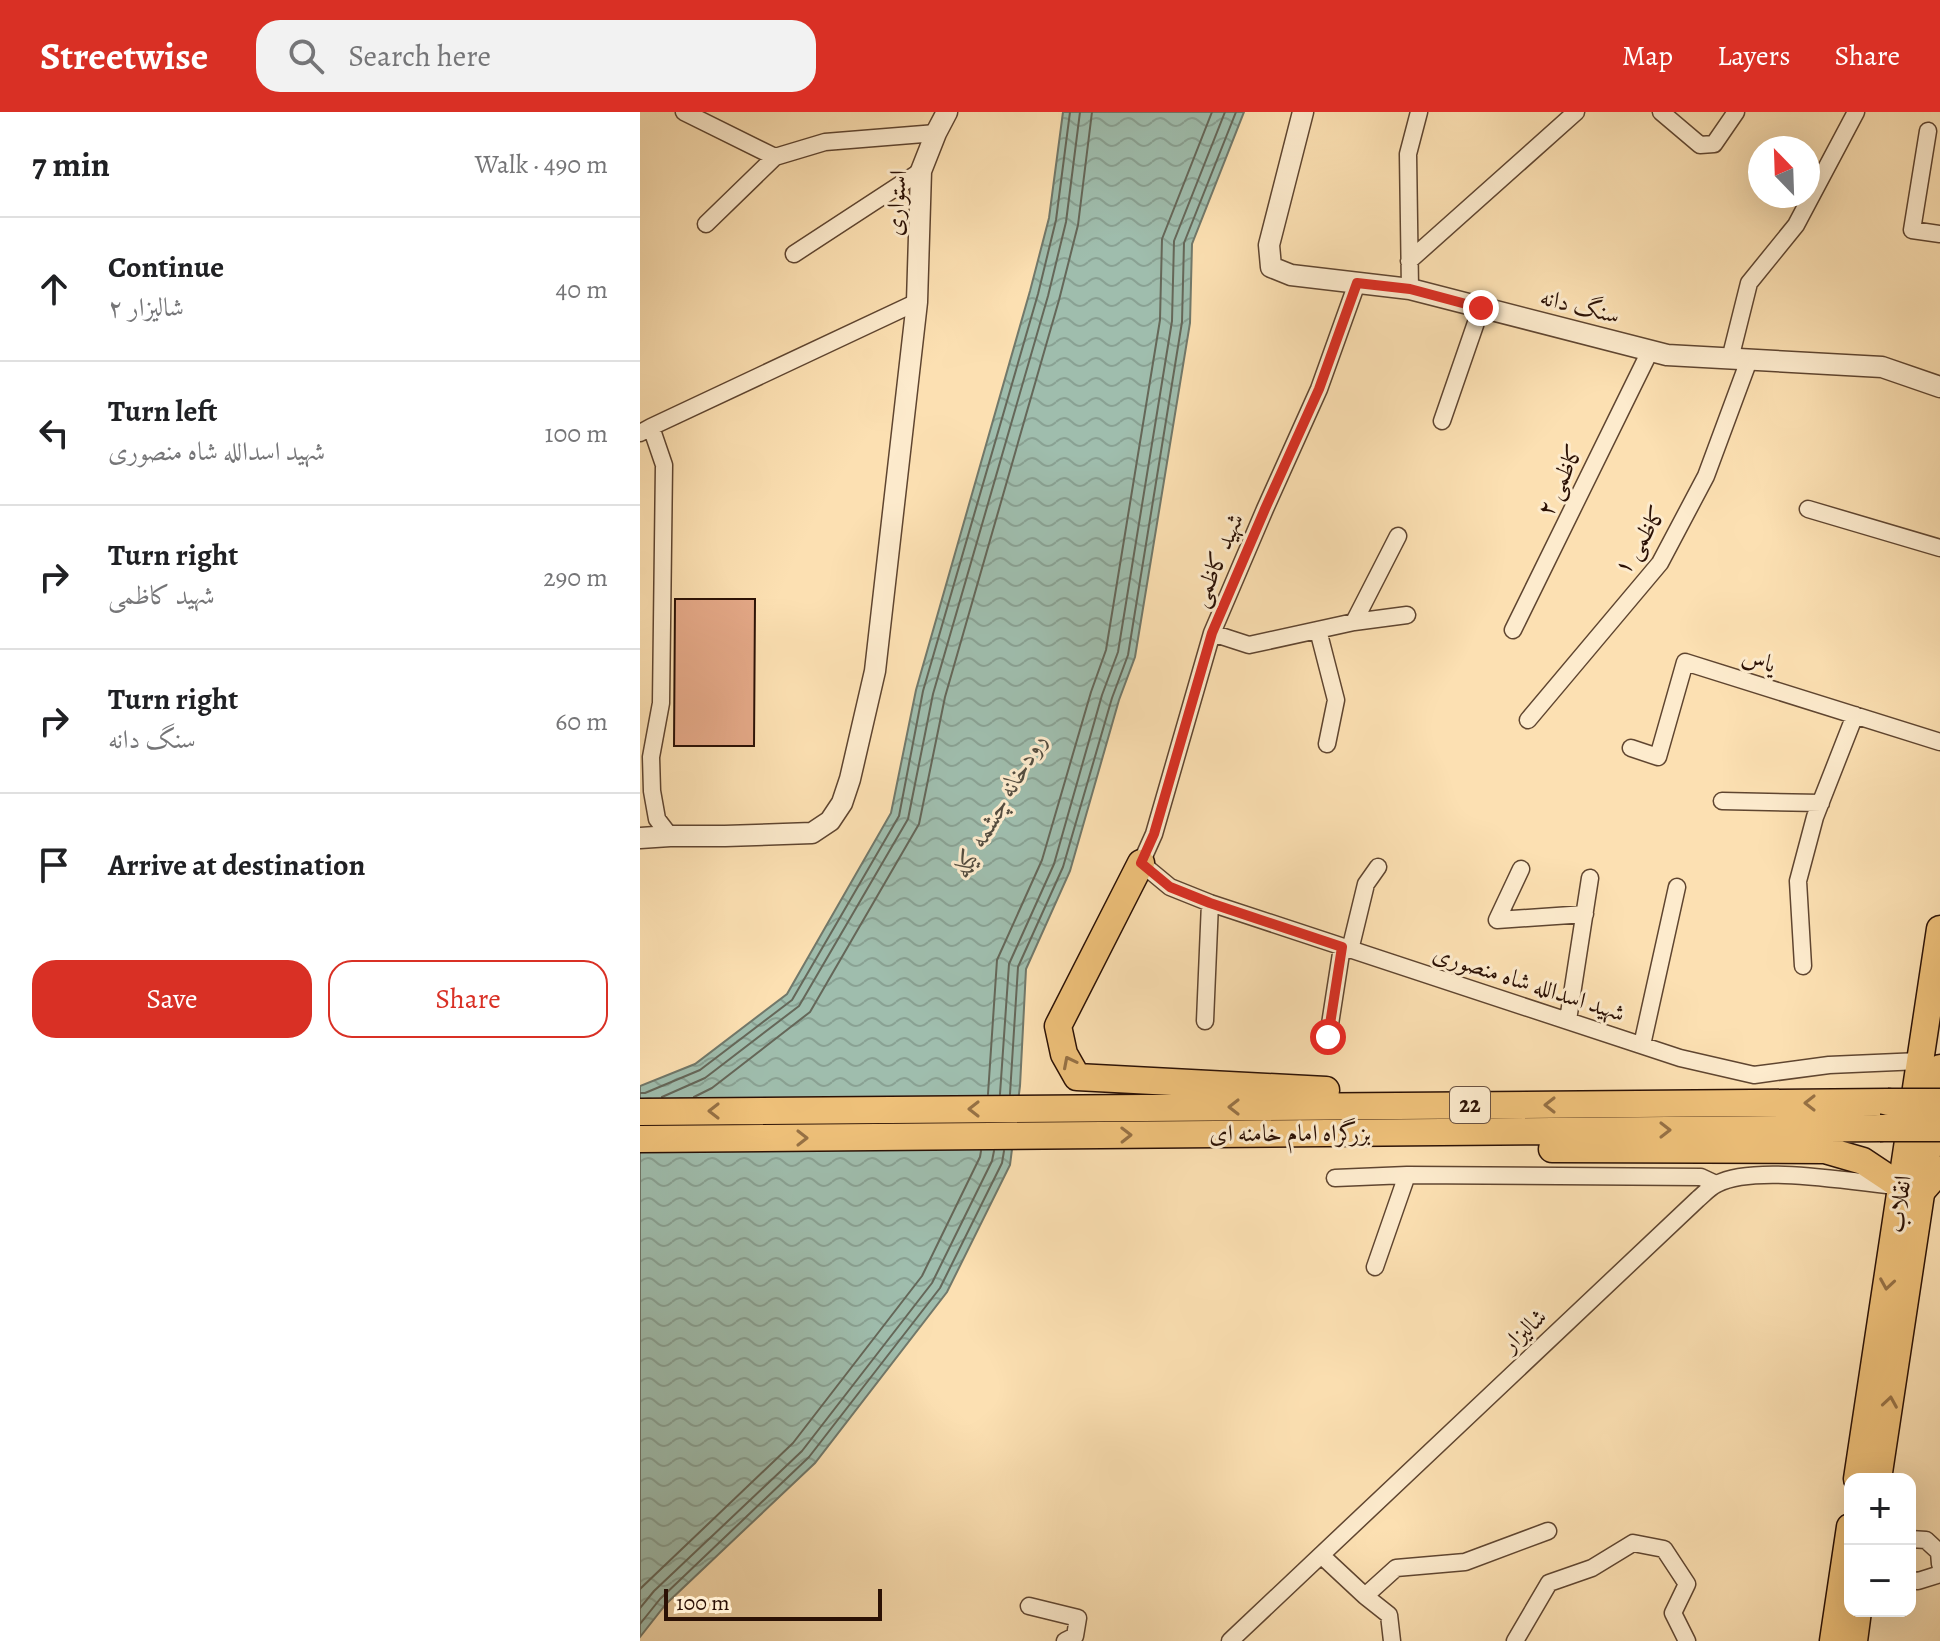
<!DOCTYPE html>
<html lang="en">
<head>
<meta charset="utf-8">
<style>
	body { margin:0; font-family:Alegreya,Amiri,serif; background:#f2f2f2; color:#202124 }
	.controls { position:absolute; right:24px; bottom:24px; display:grid; overflow:hidden; border-radius:16px; box-shadow:0 8px 32px #0002 }
	.controls button { width:72px; height:72px; display:grid; place-items:center; padding:0; border:0; border-bottom:2px solid #e0e0e0; background:#fff; color:#202124; font:40px sans-serif }
	.compass { position:absolute; left:1108px; top:24px; width:72px; height:72px; border-radius:50%; background:#fff; box-shadow:0 8px 32px #0002; rotate:337deg }
	.scale { position:absolute; left:24px; bottom:20px; width:218px; box-sizing:border-box; padding-left:8px; border:4px solid #2b1105; border-top:0; font-size:22px; line-height:28px; white-space:nowrap; color:#2b1105; -webkit-text-stroke:6px #fdebcd; paint-order:stroke }
	.stop { position:absolute; width:24px; height:24px; margin:-18px; border:6px solid #d93025; border-radius:50%; background:#fff }
	.stop.end { background:#d93025; border-color:#fff; box-shadow:0 2px 8px #0008 }
	.list { margin:0; padding:0; list-style:none }
	h2 { display:flex; justify-content:space-between; align-items:center; height:104px; margin:0; padding:0 32px; font-size:34px }
	h2 small { font-size:26px; font-weight:400; color:#757577 }
	.list li { display:grid; grid-template-columns:52px 1fr auto; gap:24px; align-items:center; box-sizing:border-box; height:144px; padding:0 32px; border-top:2px solid #e0e0e0 }
	.list b { display:block; font-size:30px; white-space:nowrap }
	.list p { margin:0; font-size:26px; white-space:nowrap; color:#757577 }
	.list em { font-size:26px; font-style:normal; color:#757577 }
	.actions { display:flex; gap:16px; padding:24px 32px }
	.actions a { flex:1; padding:18px 0; border:2px solid #d93025; border-radius:24px; text-align:center; font-size:28px; color:#d93025 }
	.actions .main { background:#d93025; color:#fff }
	.icon { flex:none; width:44px; height:44px; fill:none; stroke:currentColor; stroke-width:2; stroke-linecap:round; stroke-linejoin:round }
	.map { position:relative; flex:none; width:1300px; height:1529px; overflow:hidden }
	header { display:flex; align-items:center; gap:48px; box-sizing:border-box; height:112px; padding:0 40px; background:#d93025; color:#fff }
	header strong { font-size:38px }
	nav { display:flex; gap:44px; margin-inline-start:auto; font-size:28px }
	.search { width:560px; height:72px; background:#f2f2f2; display:flex; align-items:center; gap:20px; box-sizing:border-box; padding:0 28px; border-radius:24px; color:#757577; font-size:30px }
	main { display:flex }
	aside { flex:1; background:#fff }
	.map>svg:first-child { display:block }
	.water { fill:url(#water-waves); stroke:#71786a; stroke-width:2 }
	.lines { fill:none; stroke-linecap:round; stroke-linejoin:round }
	.shore { stroke:#656759; stroke-width:2 }
	.building { fill:#e5a988; stroke:#2b1105; stroke-width:2 }
	.minor-casing { stroke:#5f4530; stroke-width:19 }
	.tertiary-casing { stroke:#5f4530; stroke-width:23 }
	.primary-casing { stroke:#2b1105; stroke-width:29 }
	.trunk-casing { stroke:#2b1105; stroke-width:29 }
	.minor { stroke:#fdebcd; stroke-width:16 }
	.tertiary { stroke:#fdebcd; stroke-width:20 }
	.primary { stroke:#eec079; stroke-width:26 }
	.trunk { stroke:#eec079; stroke-width:26 }
	.trunk-bridge-casing { stroke:#2b1105; stroke-width:29; stroke-linecap:butt }
	.trunk-bridge { stroke:#eec079; stroke-width:26 }
	.oneway { stroke:#967145 }
	.route { stroke:#d93025; stroke-width:10 }
	.labels { text-anchor:middle; dominant-baseline:central; stroke-width:6; stroke-linejoin:round; paint-order:stroke }
	.shield { fill:#fdebcd; stroke:#6a5241; stroke-width:2 }
	.shield-label { font-size:22px; font-weight:bold; fill:#2b1105 }
	.street-label { font-size:24px; fill:#2b1105; stroke:#fdebcd }
	.water-label { font-size:26px; font-style:italic; fill:#544d40; stroke:#fdebcd }
</style>
</head>
<body>
<header>
<strong>Streetwise</strong>
<div class="search"><svg class="icon" aria-label="search" viewBox="0 0 24 24"><circle cx="10" cy="10" r="6"/><path d="M15 15l6 6"/></svg>Search here</div>
<nav><a>Map</a><a>Layers</a><a>Share</a></nav>
</header>
<main>
<aside>
<h2>7 min<small>Walk · 490 m</small></h2>
<ul class="list">
<li><svg class="icon" aria-label="ahead" viewBox="0 0 24 24"><path d="M12 20V5M6 11l6-6 6 6"/></svg><div><b>Continue</b><p>شالیزار ۲</p></div><em>40 m</em></li>
<li><svg class="icon" aria-label="left" viewBox="0 0 24 24"><path d="M17 20v-9H6M10 6l-5 5 5 5"/></svg><div><b>Turn left</b><p>شهید اسدالله شاه منصوری</p></div><em>100 m</em></li>
<li><svg class="icon" aria-label="right" viewBox="0 0 24 24"><path d="M7 20v-9h11M14 6l5 5-5 5"/></svg><div><b>Turn right</b><p>شهید کاظمی</p></div><em>290 m</em></li>
<li><svg class="icon" aria-label="right" viewBox="0 0 24 24"><path d="M7 20v-9h11M14 6l5 5-5 5"/></svg><div><b>Turn right</b><p>سنگ دانه</p></div><em>60 m</em></li>
<li><svg class="icon" aria-label="arrive" viewBox="0 0 24 24"><path d="M6 21V4h12l-3 4 3 4H6"/></svg><div><b>Arrive at destination</b></div></li>
</ul>
<div class="actions"><a class="main">Save</a><a>Share</a></div>
</aside>
<div class="map">
<svg width="1300" height="1529" viewBox="0 0 1300 1529">
	<defs>
		<pattern id="water-waves" width="16" height="10" patternUnits="userSpaceOnUse" patternTransform="scale(2)"><rect width="16" height="10" fill="#9fbdad"/><path d="M0 5q4-4 8 0t8 0" fill="none" stroke="#89a193"/></pattern>
	</defs>
	<rect width="100%" height="100%" fill="#fce0b2"/>
	<filter id="stains"><feTurbulence type="fractalNoise" baseFrequency=".0025" numOctaves="4"/><feColorMatrix values="0 0 0 0 .2 0 0 0 0 .09 0 0 0 0 .02 0 0 0 .5 -.17"/></filter>
	<radialGradient id="worn" r=".72"><stop offset=".6" stop-color="#630" stop-opacity="0"/><stop offset="1" stop-color="#630" stop-opacity=".3"/></radialGradient>
	<path class="water" d="M423 0H604L552 132 550 211 495 545 479 588 430 759 386 857 380 974 370 1053 307 1180 175 1351 26 1492 0 1525V974L55 952 147 882 251 701 276 578 390 179 409 106Z"/>
	<g class="lines">
		<path class="shore" d="M0 981H5L60 958 152 888 259 704 283 579 398 182 416 108 430 0
			M348 982 357 848 402 748 451 580 466 538 520 208 522 127 572 0
			M360 982 369 852 414 752 462 583 478 540 532 209 534 129 585 0
			M370 982 378 855 423 755 472 586 488 543 542 210 544 131 596 0
			M22 985 65 966 159 894 268 707 293 582 408 184 426 110 440 0
			M54 985 72 976 170 900 279 712 305 585 419 188 438 113 452 0
			M0 1477 153 1331 282 1164 340 1045 341 1039
			M0 1496 14 1479 162 1339 292 1171 352 1049 354 1039
			M0 1512 20 1487 169 1345 300 1176 362 1051 364 1039"/>
	</g>
	<path class="building" d="M35 487H115L114 634H34Z"/>
	<g class="lines">
		<defs>
			<path id="minor" d="M44 0 135 45 185 30 296 21
				M1021 0 1060 33 1074 32 1096 0
				M1288 19 1272 118 1300 122
				M66 112 135 45
				M154 142 281 59
				M769 149 936 0
				M717 171 679 277 625 397 572 521 514 722 501 751 530 775 570 791 1040 946 1114 963 1189 953 1280 949
				M770 177 768 42 779 0
				M1090 247 1109 171 1156 113 1216 0
				M802 309 841 196
				M11 315 277 190
				M0 321 11 315 24 353 21 591 11 645 12 679 17 707 30 724
				M1168 397 1300 436
				M714 510 758 424
				M678 518 696 588 687 632
				M873 518 1010 239
				M572 521 609 533 714 510 767 503
				M888 608 1020 451 1066 364 1109 248
				M991 636 1018 645 1045 550 1300 630
				M1082 689 1181 691
				M881 757 857 808 945 802
				M710 838 726 772 738 755
				M1163 854 1158 769 1175 705 1215 603
				M928 908 950 766
				M565 909 570 791
				M688 925 702 835
				M1002 933 1037 775
				M695 1066 767 1063 1061 1065 1076 1072
				M735 1155 767 1063
				M1270 1427 1286 1428 1299 1440 1300 1452
				M681 1443 725 1484 749 1503 752 1529
				M1270 1468 1278 1469 1300 1462
				M725 1484 756 1456 825 1450 908 1419
				M389 1494 438 1506 435 1524 425 1529
				M590 1529 1058 1087C1064 1082 1070 1075 1077 1072 1114 1052 1213 1070 1256 1074
				M875 1529 909 1471 952 1456 993 1431 1024 1437 1047 1472 1033 1501 1047 1529"/>
			<path id="tertiary" d="M663 0 629 133 631 155 651 163 770 177 1027 243 1242 255 1300 275
				M0 726 30 724H85L172 721 190 709 202 691 210 667 235 559 277 190 281 59 296 21 307 0"/>
			<path id="primary" d="M1217 1367 1300 817
				M1238 1367 1300 956
				M1193 1529 1210 1415
				M1214 1529 1218 1499"/>
			<path id="trunk" d="M501 751 418 914 424 942 437 965 686 978
				M0 1000 1248 990
				M0 1027 1240 1016
				M912 1037 1185 1038 1223 1049 1262 1075
				M1281 1080 1300 1058"/>
		</defs>
		<use href="#minor" class="minor-casing"/>
		<use href="#tertiary" class="tertiary-casing"/>
		<use href="#primary" class="primary-casing"/>
		<use href="#trunk" class="trunk-casing"/>
		<use href="#minor" class="minor"/>
		<use href="#tertiary" class="tertiary"/>
		<use href="#primary" class="primary"/>
		<use href="#trunk" class="trunk"/>
		<defs>
			<path id="trunk-bridge" d="M1248 990H1300
				M1240 1016H1300"/>
		</defs>
		<use href="#trunk-bridge" class="trunk-bridge-casing"/>
		<use href="#trunk-bridge" class="trunk-bridge"/>
	</g>
	<defs><path id="oneway-chevron" d="M-2-3.5L2.5 0L-2 3.5" fill="none" stroke-width="1.6" stroke-linecap="round" stroke-linejoin="round" transform="scale(2)"/></defs>
	<g class="oneway">
		<use href="#oneway-chevron" transform="translate(429 950) rotate(-117)"/>
		<use href="#oneway-chevron" transform="translate(1170 991) rotate(180)"/>
		<use href="#oneway-chevron" transform="translate(910 993) rotate(180)"/>
		<use href="#oneway-chevron" transform="translate(594 995) rotate(180)"/>
		<use href="#oneway-chevron" transform="translate(334 997) rotate(180)"/>
		<use href="#oneway-chevron" transform="translate(74 999) rotate(180)"/>
		<use href="#oneway-chevron" transform="translate(1025 1018)"/>
		<use href="#oneway-chevron" transform="translate(486 1023) rotate(-1)"/>
		<use href="#oneway-chevron" transform="translate(162 1026)"/>
		<use href="#oneway-chevron" transform="translate(1247 1172) rotate(99)"/>
		<use href="#oneway-chevron" transform="translate(1250 1290) rotate(-81)"/>
	</g>
	<g class="lines">
		<path class="route" d="M688 925 702 835 570 791 530 775 501 751 514 722 572 521 625 397 679 277 717 171 770 177 841 196"/>
	</g>
	<g class="labels">
		<rect class="shield" x="810" y="975" width="40" height="36" rx="6"/>
		<g class="shield-label">
			<text x="830" y="993">22</text>
		</g>
		<g class="street-label">
			<text transform="translate(256 91) rotate(-86)">استواری</text>
			<text transform="translate(940 194) rotate(14)">سنگ دانه</text>
			<text transform="translate(920 368) rotate(-64)">کاظمی ۲</text>
			<text transform="translate(1000 428) rotate(-57)">کاظمی ۱</text>
			<text transform="translate(577 448) rotate(-67)">شهید کاظمی</text>
			<text transform="translate(1119 548) rotate(17)">یاس</text>
			<text transform="translate(889 871) rotate(18)">شهید اسدالله شاه منصوری</text>
			<text x="650" y="1021">بزرگراه امام خامنه ای</text>
			<text transform="translate(1259 1092) rotate(-82)">انقلاب</text>
			<text transform="translate(884 1218) rotate(-43)">شالیزار</text>
		</g>
		<g class="water-label">
			<text transform="translate(359 693) rotate(-60)">رودخانه چشمه کیله</text>
		</g>
	</g>
	<rect width="100%" height="100%" filter="url(#stains)"/>
	<rect width="100%" height="100%" fill="url(#worn)"/>
</svg>
<div class="controls">
<button>+</button>
<button>−</button>
</div>
<svg class="compass" viewBox="-18 -18 36 36"><path d="M0-13l5 13h-10z" fill="#e53935"/><path d="M0 13l5-13h-10z" fill="#757577"/></svg>
<div class="scale">100 m</div>
<div class="stop" style="left:688px;top:925px"></div>
<div class="stop end" style="left:841px;top:196px"></div>
</div>
</main>
</body>
</html>
